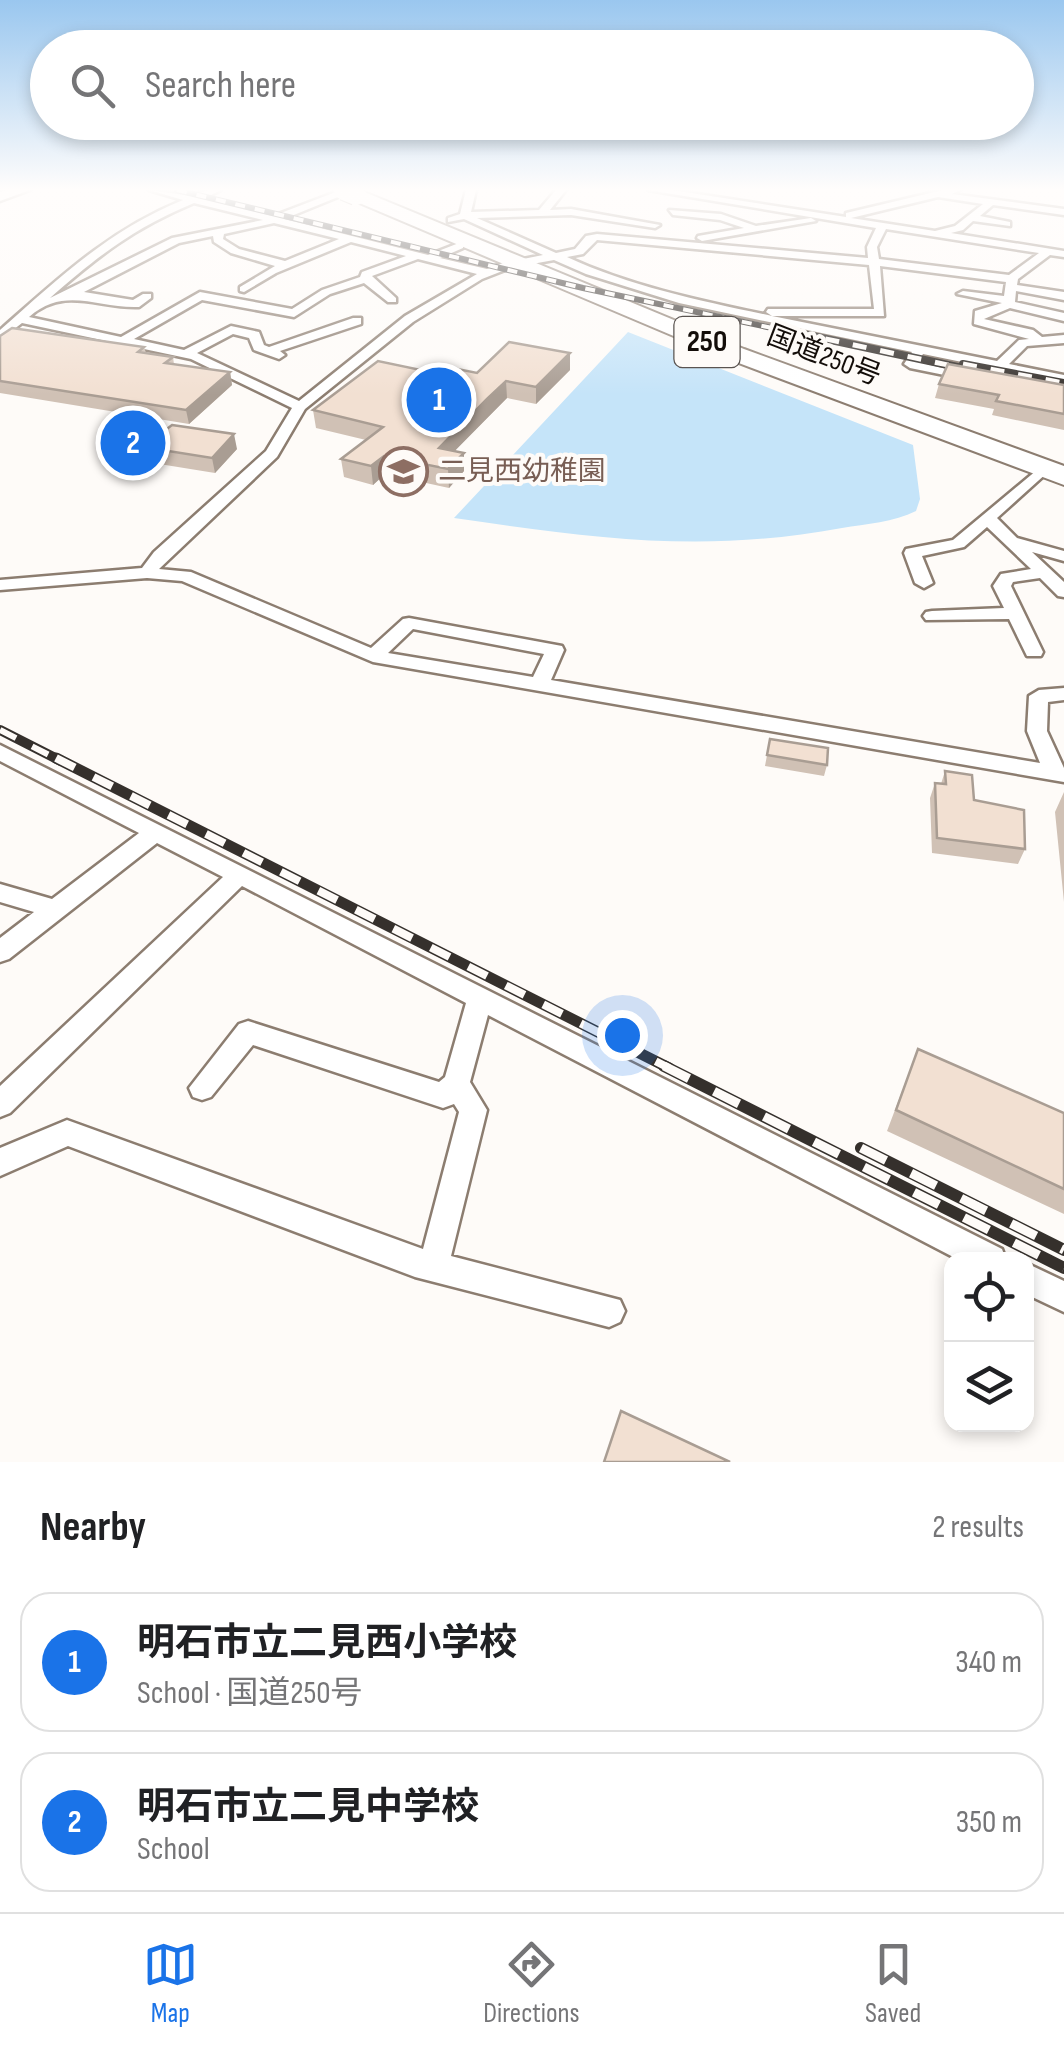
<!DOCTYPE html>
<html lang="en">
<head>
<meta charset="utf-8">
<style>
	body { margin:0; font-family:"Sofia Sans Condensed","Noto Sans JP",sans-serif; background:#f2f2f2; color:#202124 }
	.controls { position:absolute; right:30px; bottom:30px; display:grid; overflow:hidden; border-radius:20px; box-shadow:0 5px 15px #0003 }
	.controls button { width:90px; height:90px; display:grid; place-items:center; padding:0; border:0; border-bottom:2px solid #e0e0e0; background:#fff; color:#202124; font:50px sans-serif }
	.you { position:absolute; left:622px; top:1035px; width:35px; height:35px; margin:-25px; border:8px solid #fff; border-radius:50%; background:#1a73e8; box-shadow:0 0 0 15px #1a73e833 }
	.badge { display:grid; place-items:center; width:65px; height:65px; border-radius:50%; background:#1a73e8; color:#fff; font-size:32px; font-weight:700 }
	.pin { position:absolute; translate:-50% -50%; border:5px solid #fff; box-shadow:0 2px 10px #0006 }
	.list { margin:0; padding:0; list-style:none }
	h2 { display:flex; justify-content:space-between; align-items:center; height:130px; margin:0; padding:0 40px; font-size:42px }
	h2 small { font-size:32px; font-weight:400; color:#757577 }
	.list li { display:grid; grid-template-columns:65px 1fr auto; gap:30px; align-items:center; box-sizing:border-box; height:140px; margin:0 20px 20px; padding:0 20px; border:2px solid #e0e0e0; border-radius:30px }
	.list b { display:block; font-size:38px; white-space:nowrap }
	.list p { margin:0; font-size:32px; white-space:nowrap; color:#757577 }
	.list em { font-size:32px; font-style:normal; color:#757577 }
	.icon { flex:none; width:55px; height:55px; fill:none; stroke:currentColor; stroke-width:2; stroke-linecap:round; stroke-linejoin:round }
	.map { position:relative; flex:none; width:1064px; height:1462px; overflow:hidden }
	.search { position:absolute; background:#fff; box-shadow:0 5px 15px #0003; left:30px; right:30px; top:30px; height:110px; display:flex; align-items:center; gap:25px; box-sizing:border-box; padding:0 35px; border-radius:55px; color:#757577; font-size:38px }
	.sheet { height:450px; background:#fff }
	nav { display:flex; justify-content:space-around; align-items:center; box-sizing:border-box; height:140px; border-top:2px solid #e0e0e0; background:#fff; font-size:28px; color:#757577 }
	nav a { display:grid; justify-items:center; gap:5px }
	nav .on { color:#1a73e8 }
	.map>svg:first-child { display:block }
	.water { fill:#c5e4f9 }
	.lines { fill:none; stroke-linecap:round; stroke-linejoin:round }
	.street-casing { stroke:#8c7d70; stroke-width:5 }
	.secondary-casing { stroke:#8c7d70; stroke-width:5 }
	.highway-casing { stroke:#8c7d70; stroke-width:4 }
	.street { fill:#fff; fill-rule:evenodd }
	.secondary { fill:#fff; fill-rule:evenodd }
	.highway { fill:#fff; fill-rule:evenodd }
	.rail-far4-casing { stroke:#35302c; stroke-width:6 }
	.rail-far3-casing { stroke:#35302c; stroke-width:8 }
	.rail-far2-casing { stroke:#35302c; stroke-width:10 }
	.rail-far1-casing { stroke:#35302c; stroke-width:11 }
	.rail-casing { stroke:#35302c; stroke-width:12 }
	.rail-far4 { stroke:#fefbf8; stroke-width:4; stroke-dasharray:10; stroke-linecap:butt }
	.rail-far3 { stroke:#fefbf8; stroke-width:5; stroke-dasharray:14; stroke-linecap:butt }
	.rail-far2 { stroke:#fefbf8; stroke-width:6; stroke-dasharray:18; stroke-linecap:butt }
	.rail-far1 { stroke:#fefbf8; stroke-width:8; stroke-dasharray:21; stroke-linecap:butt }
	.rail { stroke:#fefbf8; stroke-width:9; stroke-dasharray:28; stroke-linecap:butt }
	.highway-bridge-casing { stroke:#8c7d70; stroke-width:22; stroke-linecap:butt }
	.highway-bridge { stroke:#fff; stroke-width:20 }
	.wall { fill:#d0c1b5 }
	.shaded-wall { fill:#a99d93 }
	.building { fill:#f2e0d2; stroke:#a99d93; stroke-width:2.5 }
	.labels { text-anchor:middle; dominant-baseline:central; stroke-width:8; stroke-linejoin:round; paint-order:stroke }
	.far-street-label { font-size:28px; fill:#130d09; stroke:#fefbf8 }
	.far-education-label { font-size:28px; fill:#785e54; stroke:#fefbf8; text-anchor:start }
	.shield { fill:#fefbf8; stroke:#5a5451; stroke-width:2.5 }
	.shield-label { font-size:30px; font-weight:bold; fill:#130d09 }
</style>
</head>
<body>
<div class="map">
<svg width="1064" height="1462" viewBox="0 0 1064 1462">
	<rect width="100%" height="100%" fill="#fefbf8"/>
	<path class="water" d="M628 332 913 445 920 499 916 511C894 522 866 524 842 528 701 554 594 538 454 518Z"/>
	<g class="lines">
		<defs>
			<path id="street" d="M149 190 192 196 207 190H221L203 199 273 216 341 190H355L284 219 428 255 459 243 463 244V248L440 258 487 269 503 263 543 255 464 219 448 222V218L460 214 466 190H476L471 212 539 210 556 190H566L550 210 571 209 660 225 655 228 571 215 477 218 556 253 575 249 586 236 597 234 868 258 867 247 876 228 648 190H672L846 217V213L943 190H960L952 194 1064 209V215L993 205 980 216 1010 222V226L973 221 963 230 951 233 1064 251V257L1050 255 1018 279 1017 285 1064 292V300L1016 291 1015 302 1064 313V321L1010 308 984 319 1033 330 1042 337 1064 335V343L1027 346 1009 364 1064 375V383L923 354 918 362 976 376 969 380 910 368 904 364 912 352 679 303 586 274 554 260 510 268 482 279 413 322 305 409 277 457 159 569 191 572 371 648 403 619 409 618 562 646 564 650 551 680 1040 763 1027 731 1029 696 1039 690 1064 688V700L1048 702 1047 731 1064 768V782L373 662 182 581 147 578 0 590V580L142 568 154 552 266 451 292 408 191 359 22 323 0 340V330C59 278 109 230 183 200ZM938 197 983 204 955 226 935 231 851 218ZM194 203 263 220 172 238 50 298C99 255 134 228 194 203ZM274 223 339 239 285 261 239 249 223 239 224 234ZM886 229 1039 253 1009 275 879 259 877 247ZM213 236 214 242 231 253 275 266 240 287V291L244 292 276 273 351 242 406 256 362 272 360 277 322 290 292 309 200 292 121 337 29 317C65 285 99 309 139 307L151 298V294H143L133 300 84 292 179 243ZM597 240 869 265 874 309H768L766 312 772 316C702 301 632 287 567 257L583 254ZM418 259 477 274 405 316 299 401 197 353 233 334 249 338 254 350 279 359 285 355 280 351 361 324V318H353L269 347 264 345 259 332 231 326 184 350 134 339 202 300 294 317 330 294 364 283 388 302H396V298L372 276ZM880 266 1006 282 1004 296 963 291 957 294 1002 303 975 311 974 324 1029 339 1019 340 997 361 772 316H884ZM413 629 544 654 533 677 388 653Z
				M669 210 721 214 756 226 811 218 816 221 702 241 697 238 698 236 744 228 720 220 673 215Z
				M1043 465 1048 466V472L997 518 1017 538 1064 551V561L1032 552 1064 582V597L1058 596 1040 578 1013 582 1011 586 1043 652 1041 656H1027L1009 619 926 620 923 616 926 612 932 611 1004 608 993 586 1001 574 1031 569 987 527 964 547 922 556 933 583 924 588 915 583 904 553 906 549 953 540Z
				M0 745 1002 1249 1006 1260H959L488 1015 470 1082 487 1110 451 1256 620 1300 625 1311 620 1322 609 1327 415 1277 68 1146 0 1176V1148L67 1120 423 1249 459 1112 454 1104 443 1108 253 1045 211 1097 202 1100 193 1097 189 1088 239 1024 248 1021 439 1082 445 1077 466 1003 242 886 10 1113 0 1117V1086L223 877 157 843 9 959 0 962V938L34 912 0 902V884L52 899 139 833 0 761Z
				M1026 1263 1064 1281V1312L1026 1294Z"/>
			<path id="secondary" d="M7 190H30L0 201V192Z"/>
			<path id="highway" d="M350 191H362L744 349 1064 466V485L728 359 350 199Z"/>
		</defs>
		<use href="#street" class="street-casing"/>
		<use href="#secondary" class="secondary-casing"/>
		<use href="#highway" class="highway-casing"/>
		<use href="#street" class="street"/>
		<use href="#secondary" class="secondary"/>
		<use href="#highway" class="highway"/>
		<defs>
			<path id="rail-far4" d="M177 190 583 288 810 336"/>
			<path id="rail-far3" d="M798 333 976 371
				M963 364 1064 383"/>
			<path id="rail-far2" d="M0 730 61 761"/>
			<path id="rail-far1" d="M56 758 669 1068"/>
			<path id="rail" d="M664 1066 1064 1268
				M861 1148 1064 1250"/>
		</defs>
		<use href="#rail-far4" class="rail-far4-casing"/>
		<use href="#rail-far3" class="rail-far3-casing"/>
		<use href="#rail-far2" class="rail-far2-casing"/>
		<use href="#rail-far1" class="rail-far1-casing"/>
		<use href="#rail" class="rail-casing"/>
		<use href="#rail-far4" class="rail-far4"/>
		<use href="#rail-far3" class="rail-far3"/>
		<use href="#rail-far2" class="rail-far2"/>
		<use href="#rail-far1" class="rail-far1"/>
		<use href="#rail" class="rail"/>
		<defs>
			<path id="highway-bridge" d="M344 190 356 195"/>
		</defs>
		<use href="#highway-bridge" class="highway-bridge-casing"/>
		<use href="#highway-bridge" class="highway-bridge"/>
	</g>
	<path class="wall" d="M0 336 144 347 146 353 173 357 174 364 230 372 232 385 189 424 0 393Z
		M570 353V370L536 404 507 398 454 451 464 471 449 488 385 474 373 485 344 477 341 459 366 440 316 428 313 410 430 372 477 373Z
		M939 384 1064 385V430L992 415 994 409 935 398Z
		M143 447 237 449 215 473 147 462Z
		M770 739 827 765 824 776 765 766Z
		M945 771 1025 849 1018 864 932 853 930 798 935 783 941 784Z
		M1064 792V902L1055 812Z
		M918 1049 1064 1113V1214L887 1131Z"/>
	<path class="shaded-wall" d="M570 353V370L536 404V387Z
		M230 372 232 385 189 424 186 410Z
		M506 381 507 398 440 466 439 448Z
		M234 434 237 449 215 473 212 458Z
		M464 453V471L449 488 448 469Z
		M384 456 385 474 373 485 371 466Z"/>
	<path class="building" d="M12 328 144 347 138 352 173 357 165 363 230 372 186 410 0 381V336Z
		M509 342 570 353 536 387 506 381 487 399 439 448 464 453 448 469 384 456 371 466 341 459 383 427 313 410 378 361 430 372 438 365 477 373Z
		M948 364 1064 385V414L996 401 999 395 939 384Z
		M172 425 234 434 212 458 143 447Z
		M770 739 828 748 827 765 767 755Z
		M945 771 972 775 974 800 1024 810 1025 849 937 838 935 783 946 784Z
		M918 1049 1064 1113V1189L896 1110Z
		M621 1411 730 1462H604Z"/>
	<linearGradient id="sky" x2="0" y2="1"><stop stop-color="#9ac7ef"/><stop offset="0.48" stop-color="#fffdfc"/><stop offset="1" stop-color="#fffdfc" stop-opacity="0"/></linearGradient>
	<rect width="1064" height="395" fill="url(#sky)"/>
	<defs>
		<symbol id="school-ring" viewBox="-11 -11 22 22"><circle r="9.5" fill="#fefbf8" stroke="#8d6e63" stroke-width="1.5"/><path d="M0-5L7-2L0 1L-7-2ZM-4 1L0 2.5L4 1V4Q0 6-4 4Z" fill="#8d6e63"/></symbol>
	</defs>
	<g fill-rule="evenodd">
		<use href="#school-ring" x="376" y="444" width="55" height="55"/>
	</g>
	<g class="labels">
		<g class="far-street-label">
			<text transform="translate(824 356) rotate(21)">国道250号</text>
		</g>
		<g class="far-education-label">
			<text x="438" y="471">二見西幼稚園</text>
		</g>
		<rect class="shield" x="674.5" y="317" width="65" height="50" rx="8"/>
		<g class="shield-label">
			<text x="707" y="342">250</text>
		</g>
	</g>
</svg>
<div class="controls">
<button><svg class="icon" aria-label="locate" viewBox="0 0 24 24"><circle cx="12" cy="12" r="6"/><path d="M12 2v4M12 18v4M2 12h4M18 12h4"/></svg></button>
<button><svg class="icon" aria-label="layers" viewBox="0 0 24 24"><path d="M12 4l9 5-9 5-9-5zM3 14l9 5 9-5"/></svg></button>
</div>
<div class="you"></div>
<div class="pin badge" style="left:439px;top:400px">1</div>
<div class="pin badge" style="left:133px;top:443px">2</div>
<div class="search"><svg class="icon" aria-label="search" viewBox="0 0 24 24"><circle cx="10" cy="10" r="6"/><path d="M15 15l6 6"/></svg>Search here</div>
</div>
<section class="sheet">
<h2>Nearby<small>2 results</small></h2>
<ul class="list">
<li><span class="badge">1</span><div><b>明石市立二見西小学校</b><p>School · 国道250号</p></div><em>340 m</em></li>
<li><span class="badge">2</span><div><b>明石市立二見中学校</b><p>School</p></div><em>350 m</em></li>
</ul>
</section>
<nav>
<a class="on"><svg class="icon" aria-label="map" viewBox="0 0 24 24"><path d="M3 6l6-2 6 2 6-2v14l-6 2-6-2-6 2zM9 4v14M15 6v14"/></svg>Map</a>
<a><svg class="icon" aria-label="directions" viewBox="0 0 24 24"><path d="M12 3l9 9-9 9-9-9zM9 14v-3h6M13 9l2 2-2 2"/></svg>Directions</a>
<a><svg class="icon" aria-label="saved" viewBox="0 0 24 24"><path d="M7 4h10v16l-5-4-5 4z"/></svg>Saved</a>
</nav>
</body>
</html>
